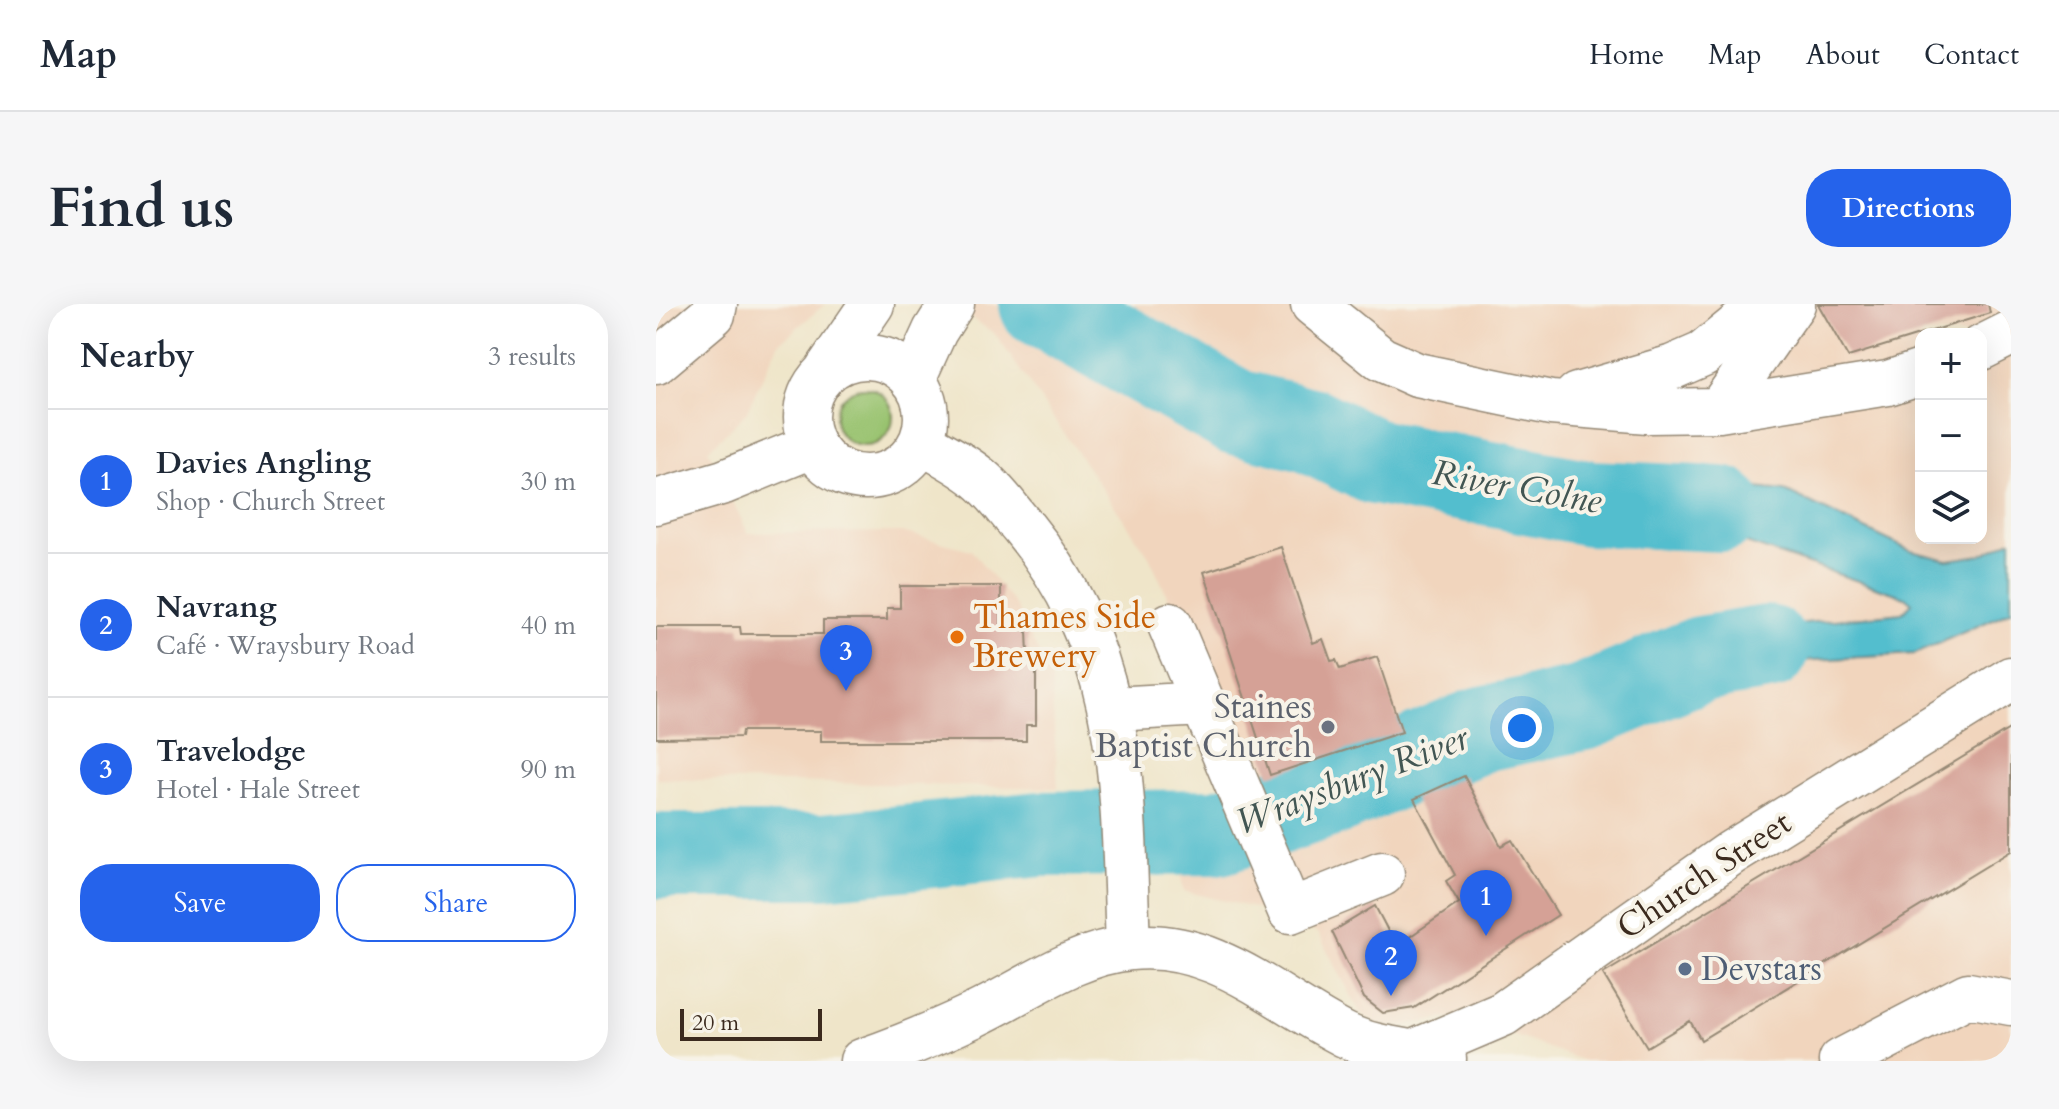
<!DOCTYPE html>
<html lang="en">
<head>
<meta charset="utf-8">
<style>
	body { margin:0; font-family:Cardo,serif; background:#f6f6f7; color:#1f2937 }
	.controls { position:absolute; right:24px; top:24px; display:grid; overflow:hidden; border-radius:16px; box-shadow:0 8px 32px #0002 }
	.controls button { width:72px; height:72px; display:grid; place-items:center; padding:0; border:0; border-bottom:2px solid #e0e1e3; background:#fff; color:#1f2937; font:40px sans-serif }
	.scale { position:absolute; left:24px; bottom:20px; width:142px; box-sizing:border-box; padding-left:8px; border:4px solid #3b2a1e; border-top:0; font-size:22px; line-height:28px; white-space:nowrap; color:#3b2a1e; -webkit-text-stroke:6px #f7f3e8; paint-order:stroke }
	.you { position:absolute; left:866px; top:424px; width:28px; height:28px; margin:-20px; border:6px solid #fff; border-radius:50%; background:#1a73e8; box-shadow:0 0 0 12px #1a73e833 }
	.badge { display:grid; place-items:center; width:52px; height:52px; border-radius:50%; background:#2563eb; color:#fff; font-size:26px; font-weight:700 }
	.pin { position:absolute; translate:-50% -66px; filter:drop-shadow(0 2px 4px #0008) }
	.pin::after { content:''; position:absolute; top:42px; width:28px; height:24px; background:inherit; clip-path:polygon(0 0,100% 0,50% 100%) }
	.list { margin:0; padding:0; list-style:none }
	h2 { display:flex; justify-content:space-between; align-items:center; height:104px; margin:0; padding:0 32px; font-size:34px }
	h2 small { font-size:26px; font-weight:400; color:#747a83 }
	.list li { display:grid; grid-template-columns:52px 1fr auto; gap:24px; align-items:center; box-sizing:border-box; height:144px; padding:0 32px; border-top:2px solid #e0e1e3 }
	.list b { display:block; font-size:30px; white-space:nowrap }
	.list p { margin:0; font-size:26px; white-space:nowrap; color:#747a83 }
	.list em { font-size:26px; font-style:normal; color:#747a83 }
	.actions { display:flex; gap:16px; padding:24px 32px }
	.actions a { flex:1; padding:18px 0; border:2px solid #2563eb; border-radius:32px; text-align:center; font-size:28px; color:#2563eb }
	.actions .main { background:#2563eb; color:#fff }
	.icon { flex:none; width:44px; height:44px; fill:none; stroke:currentColor; stroke-width:2; stroke-linecap:round; stroke-linejoin:round }
	.map { position:relative; flex:none; width:1355px; height:757px; overflow:hidden; border-radius:32px }
	header { display:flex; align-items:center; gap:48px; box-sizing:border-box; height:112px; padding:0 40px; background:#fff; border-bottom:2px solid #e0e1e3 }
	header strong { font-size:38px }
	nav { display:flex; gap:44px; margin-inline-start:auto; font-size:28px }
	.intro { display:flex; align-items:center; justify-content:space-between; box-sizing:border-box; height:192px; padding:0 48px }
	h1 { margin:0; font-size:56px }
	.button { padding:20px 36px; border-radius:32px; background:#2563eb; color:#fff; font-size:28px; font-weight:700 }
	main { display:flex; gap:48px; padding:0 48px }
	aside { flex:1; background:#fff; border-radius:32px; box-shadow:0 8px 32px #0002 }
	.map>svg:first-child { display:block }
	.built { fill:#f1d5bd; fill-rule:evenodd }
	.green { fill:#99c36f; stroke:#6a7646; stroke-width:2 }
	.water { fill:#53bece; stroke:#477476; stroke-width:2 }
	.lines { fill:none; stroke-linecap:round; stroke-linejoin:round }
	.river { stroke:#53bece; stroke-width:86 }
	.building { fill:#d5a196 }
	.minor-casing { stroke:#958874; stroke-width:47 }
	.major-casing { stroke:#958874; stroke-width:47 }
	.minor { stroke:#fff; stroke-width:44 }
	.major { stroke:#fff; stroke-width:44 }
	.food-dot { fill:#e8710a; stroke:#f7f3e8; stroke-width:3 }
	.worship-dot { fill:#6b7280; stroke:#f7f3e8; stroke-width:3 }
	.service-dot { fill:#5c6f8a; stroke:#f7f3e8; stroke-width:3 }
	.labels { text-anchor:middle; dominant-baseline:central; stroke-width:8; stroke-linejoin:round; paint-order:stroke }
	.food-label { font-size:34px; fill:#c56008; stroke:#f7f3e8; text-anchor:start }
	.worship-label { font-size:34px; fill:#5b616d; stroke:#f7f3e8; text-anchor:end }
	.street-label { font-size:34px; fill:#3b2a1e; stroke:#f7f3e8 }
	.service-label { font-size:34px; fill:#4e5e75; stroke:#f7f3e8; text-anchor:start }
	.water-label { font-size:36px; font-style:italic; fill:#425653; stroke:#f7f3e8 }
</style>
</head>
<body>
<header>
<strong>Map</strong>
<nav><a>Home</a><a>Map</a><a>About</a><a>Contact</a></nav>
</header>
<div class="intro"><h1>Find us</h1><a class="button">Directions</a></div>
<main>
<aside>
<h2>Nearby<small>3 results</small></h2>
<ul class="list">
<li><span class="badge">1</span><div><b>Davies Angling</b><p>Shop · Church Street</p></div><em>30 m</em></li>
<li><span class="badge">2</span><div><b>Navrang</b><p>Café · Wraysbury Road</p></div><em>40 m</em></li>
<li><span class="badge">3</span><div><b>Travelodge</b><p>Hotel · Hale Street</p></div><em>90 m</em></li>
</ul>
<div class="actions"><a class="main">Save</a><a>Share</a></div>
</aside>
<div class="map">
<svg width="1355" height="757" viewBox="0 0 1355 757">
	<rect width="100%" height="100%" fill="#f7f3e8"/>
	<filter id="ink" filterUnits="userSpaceOnUse"><feTurbulence type="fractalNoise" baseFrequency=".0125" numOctaves="2"/><feDisplacementMap in="SourceGraphic" scale="16" xChannelSelector="R" yChannelSelector="G"/><feConvolveMatrix kernelMatrix="1 2 1 2 8 2 1 2 1" color-interpolation-filters="sRGB"/></filter>
	<filter id="wash" filterUnits="userSpaceOnUse"><feTurbulence type="fractalNoise" baseFrequency=".006" numOctaves="4" result="noise"/><feDisplacementMap in="SourceGraphic" scale="32" xChannelSelector="R" yChannelSelector="G"/><feGaussianBlur stdDeviation="1.8" result="paint"/><feColorMatrix in="noise" values="0 0 0 0 0 0 0 0 0 0 0 0 0 0 0 0 0 1.4 0 .05"/><feComposite in="paint" operator="in"/></filter>
	<g filter="url(#wash)">
		<rect width="100%" height="100%" fill="#efe5c9"/>
		<path class="built" d="M0 0H169L122 40 90 109 52 146 92 229 246 228 315 246 360 302 395 375 402 484 0 475Z
			M295 0H1355V757H928L805 712 731 724 705 710 662 629 602 605 528 587 513 515 596 475 493 252 339 30ZM1265 30H1325V234H1265Z"/>
		<path class="green" d="M179 113a29 29 0 1 1 58 0a29 29 0 1 1-58 0Z"/>
		<path class="water" d="M942 168 1129 187 1255 247 1292 256 1325 251 1355 236V307L1259 350 1093 360 1046 370 1009 388 982 356 1099 324 1246 309 1256 299 1249 293 1049 225 1001 226 952 218Z"/>
		<g class="lines">
			<path class="river" d="M386 0 580 108 654 126 719 158 934 199 1065 205
				M0 552H167L385 530 563 528 677 489 826 425 927 404 1045 355 1111 344"/>
		</g>
		<g id="blocks">
			<path class="building" d="M1162 0H1332L1334 9 1192 53Z
				M625 243 657 339 667 335 675 357 680 356 684 365 721 353 746 428 614 471 548 268Z
				M244 282H345V326H371L372 353 380 354V421H370V437H165V427H86L85 433 0 434V323H84L85 330H167V316H231V304H244Z
				M1355 424V547L1045 736 1034 717 991 743 947 670Z
				M808 472 845 542 856 536 902 611 758 704 727 709 708 694 676 628 719 602 740 642 803 599 790 577 799 571 758 495Z"/>
		</g>
	</g>
	<g filter="url(#ink)">
		<use href="#blocks" fill-opacity="0" stroke="#958874" stroke-width="2"/>
		<g class="lines">
			<defs>
				<path id="minor" d="M657 0 725 55 761 71 895 99 992 107 1063 106 1232 79 1265 68
					M1325 44 1355 29
					M150 113a60 60 0 1 1 120 0a60 60 0 1 1-120 0Z
					M0 58 57 10 59 0
					M171 66 216 0
					M257 75 279 27 296 0
					M921 91 1017 63 1047 50 1108 0
					M1063 106 1137 0
					M266 138C284 149 305 159 322 173 339 186 353 207 367 223 473 352 466 486 472 644
					M0 198 68 178 156 142
					M514 321 634 607 726 570
					M456 405 548 400
					M1185 757 1312 691 1355 699"/>
				<path id="major" d="M760 747 847 710 1075 549 1355 375
					M206 757C244 744 282 728 318 711 367 688 419 649 474 644 559 635 619 696 689 731 720 746 755 746 788 755"/>
			</defs>
			<use href="#minor" class="minor-casing"/>
			<use href="#major" class="major-casing"/>
			<use href="#minor" class="minor"/>
			<use href="#major" class="major"/>
		</g>
	</g>
	<circle class="food-dot" cx="301" cy="333" r="8"/>
	<circle class="worship-dot" cx="672" cy="423" r="8"/>
	<circle class="service-dot" cx="1029" cy="665" r="8"/>
	<g class="labels">
		<g class="food-label">
			<text x="317" y="313">Thames Side<tspan x="317" dy="39">Brewery</tspan></text>
		</g>
		<g class="worship-label">
			<text x="656" y="403">Staines<tspan x="656" dy="39">Baptist Church</tspan></text>
		</g>
		<g class="street-label">
			<text transform="translate(1048 571) rotate(-34)">Church Street</text>
		</g>
		<g class="service-label">
			<text x="1045" y="665">Devstars</text>
		</g>
		<g class="water-label">
			<text transform="translate(861 183) rotate(10)">River Colne</text>
			<text transform="translate(696 476) rotate(-21)">Wraysbury River</text>
		</g>
	</g>
</svg>
<div class="controls">
<button>+</button>
<button>−</button>
<button><svg class="icon" aria-label="layers" viewBox="0 0 24 24"><path d="M12 4l9 5-9 5-9-5zM3 14l9 5 9-5"/></svg></button>
</div>
<div class="scale">20 m</div>
<div class="you"></div>
<div class="pin badge" style="left:830px;top:632px">1</div>
<div class="pin badge" style="left:735px;top:692px">2</div>
<div class="pin badge" style="left:190px;top:387px">3</div>
</div>
</main>
</body>
</html>
